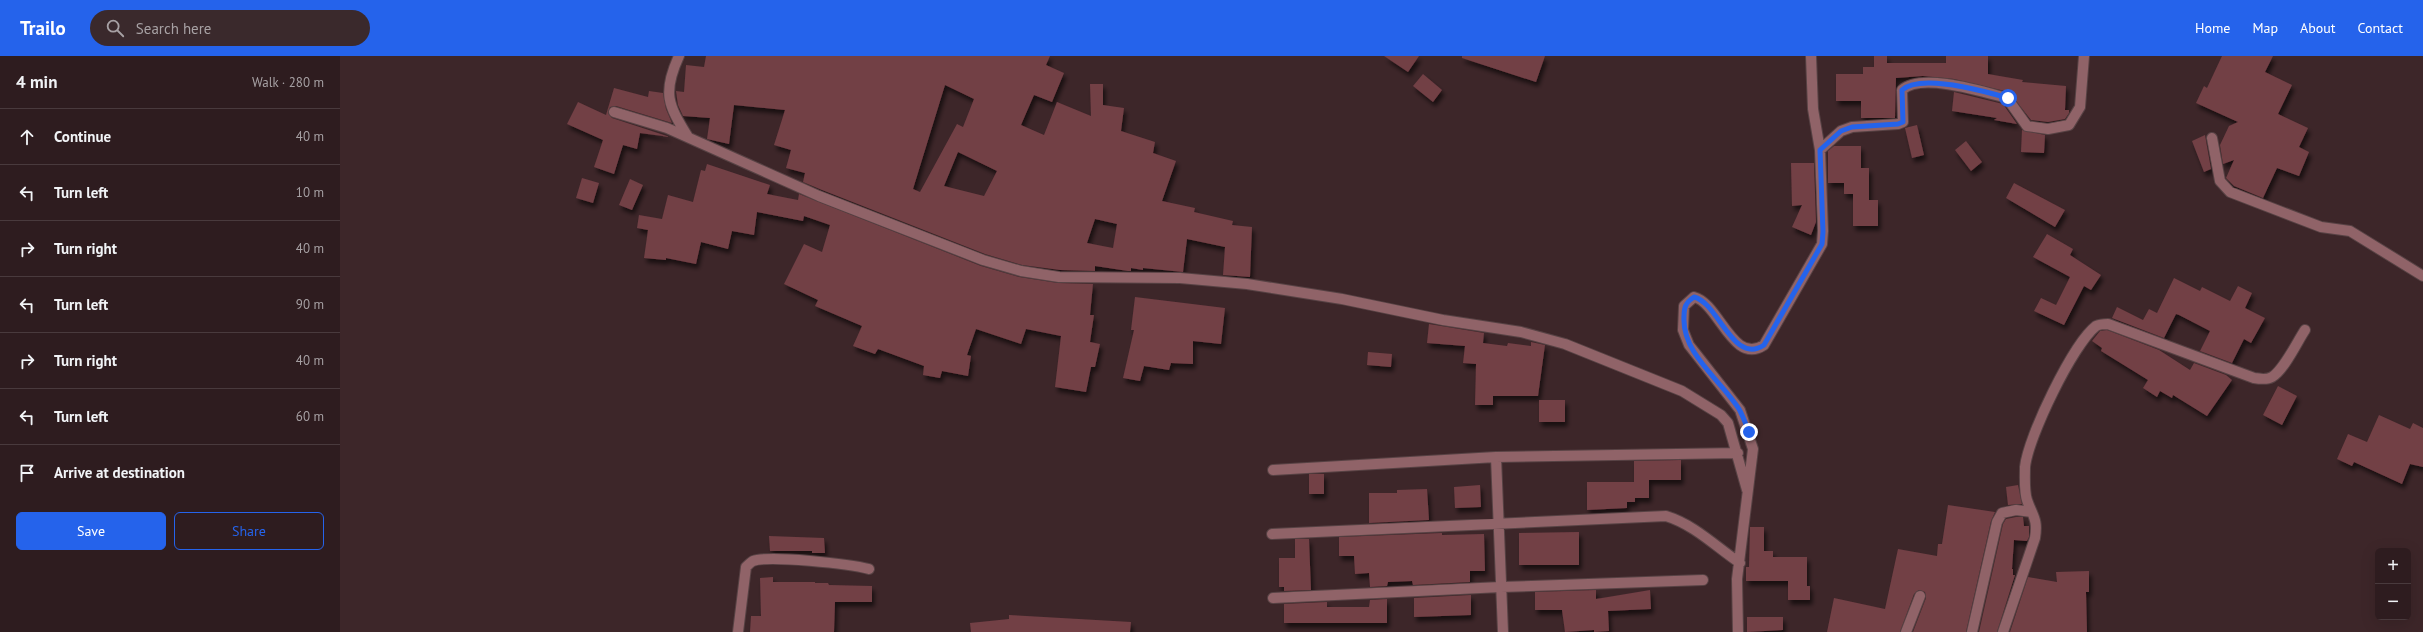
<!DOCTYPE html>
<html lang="en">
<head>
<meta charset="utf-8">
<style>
	body { margin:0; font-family:"PT Sans",sans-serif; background:#3a292c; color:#f1f3f6 }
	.controls { position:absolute; right:12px; bottom:12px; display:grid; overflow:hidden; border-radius:6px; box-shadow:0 4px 16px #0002 }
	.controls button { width:36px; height:36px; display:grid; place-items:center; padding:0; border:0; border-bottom:1px solid #493a3d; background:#2e1c1f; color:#f1f3f6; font:20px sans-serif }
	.stop { position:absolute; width:12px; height:12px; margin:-9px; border:3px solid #2563eb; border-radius:50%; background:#fff }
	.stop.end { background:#2563eb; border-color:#fff; box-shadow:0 1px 4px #0008 }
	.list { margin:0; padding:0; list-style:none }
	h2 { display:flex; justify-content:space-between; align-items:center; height:52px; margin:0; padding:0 16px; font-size:17px }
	h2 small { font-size:13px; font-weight:400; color:#a7a1a4 }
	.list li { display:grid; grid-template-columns:26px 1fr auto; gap:12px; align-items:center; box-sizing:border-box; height:56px; padding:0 16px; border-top:1px solid #493a3d }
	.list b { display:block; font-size:15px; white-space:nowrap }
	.list em { font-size:13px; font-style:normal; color:#a7a1a4 }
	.actions { display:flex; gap:8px; padding:12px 16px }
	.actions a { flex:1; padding:9px 0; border:1px solid #2563eb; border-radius:6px; text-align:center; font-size:14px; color:#2563eb }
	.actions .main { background:#2563eb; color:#fff }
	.icon { flex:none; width:22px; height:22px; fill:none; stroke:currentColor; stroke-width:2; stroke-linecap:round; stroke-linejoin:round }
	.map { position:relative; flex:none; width:2083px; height:576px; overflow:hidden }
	header { display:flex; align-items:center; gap:24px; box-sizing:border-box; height:56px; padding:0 20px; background:#2563eb; color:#fff }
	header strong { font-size:19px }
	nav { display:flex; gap:22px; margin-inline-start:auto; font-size:14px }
	.search { width:280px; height:36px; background:#3a292c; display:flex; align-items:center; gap:10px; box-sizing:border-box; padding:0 14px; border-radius:22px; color:#a7a1a4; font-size:15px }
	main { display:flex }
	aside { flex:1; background:#2e1c1f }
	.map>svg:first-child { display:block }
	.building { fill:#723f45; fill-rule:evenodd; filter:url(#shadow) }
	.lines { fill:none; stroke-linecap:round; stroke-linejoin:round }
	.minor-casing { stroke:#574244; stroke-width:12 }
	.minor { stroke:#906368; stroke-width:10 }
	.route { stroke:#2563eb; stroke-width:5 }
</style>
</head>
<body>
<header>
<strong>Trailo</strong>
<div class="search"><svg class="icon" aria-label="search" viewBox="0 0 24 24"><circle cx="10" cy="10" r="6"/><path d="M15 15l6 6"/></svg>Search here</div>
<nav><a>Home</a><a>Map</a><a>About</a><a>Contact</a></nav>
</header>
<main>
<aside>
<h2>4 min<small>Walk · 280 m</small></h2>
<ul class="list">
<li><svg class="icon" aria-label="ahead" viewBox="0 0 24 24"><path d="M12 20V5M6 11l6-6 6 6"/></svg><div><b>Continue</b></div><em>40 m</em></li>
<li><svg class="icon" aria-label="left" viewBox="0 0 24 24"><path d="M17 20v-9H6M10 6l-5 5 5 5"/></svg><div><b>Turn left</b></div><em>10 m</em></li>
<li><svg class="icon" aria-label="right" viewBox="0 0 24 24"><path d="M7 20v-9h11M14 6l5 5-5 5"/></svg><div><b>Turn right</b></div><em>40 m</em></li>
<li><svg class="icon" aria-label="left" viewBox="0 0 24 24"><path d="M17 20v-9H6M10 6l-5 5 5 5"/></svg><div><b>Turn left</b></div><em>90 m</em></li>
<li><svg class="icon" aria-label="right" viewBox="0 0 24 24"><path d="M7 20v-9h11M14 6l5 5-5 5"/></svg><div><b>Turn right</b></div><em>40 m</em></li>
<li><svg class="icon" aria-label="left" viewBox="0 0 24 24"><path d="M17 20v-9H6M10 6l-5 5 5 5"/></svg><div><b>Turn left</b></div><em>60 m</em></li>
<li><svg class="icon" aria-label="arrive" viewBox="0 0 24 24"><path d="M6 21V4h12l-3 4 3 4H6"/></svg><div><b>Arrive at destination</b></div></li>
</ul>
<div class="actions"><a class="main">Save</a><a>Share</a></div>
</aside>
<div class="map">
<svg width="2083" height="576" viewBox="0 0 2083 576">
	<defs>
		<filter id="shadow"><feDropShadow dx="2.5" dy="4.5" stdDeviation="2" flood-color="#0009"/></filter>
	</defs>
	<rect width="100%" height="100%" fill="#3d2629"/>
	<path class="building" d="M366 0H710L706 9 724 17 712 46 694 39 681 69 704 79 717 46 751 60 750 28H763V49L784 52 781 75 815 86 813 97 836 105 822 145 855 152 854 156 893 165 892 169 912 171 910 221 883 219 885 191 847 183 843 216 803 212V214L791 212V215H788L755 210V215L720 214 682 209 645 198 482 134 463 126 465 117 446 112 451 94 434 89 445 54 394 49 389 88 367 83 370 62 343 60 338 49 336 35 344 36 346 9 364 11ZM605 29 634 43 623 71 617 68 580 136 573 133ZM618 96 657 115 644 140 604 130ZM755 163 777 168 773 192 747 187Z
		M1044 0H1079L1068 16Z
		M1122 0H1205L1196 26 1122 2Z
		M1534 0H1547V7H1606V0H1648V18L1683 24 1682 26 1726 30 1725 54H1729V57L1725 63 1708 66 1691 64 1669 36 1614 23 1583 20 1556 22 1555 62H1521V45H1496V18H1523V11H1534Z
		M1882 0H1933L1925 16 1952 29 1938 58 1968 72 1959 91 1969 96 1959 120 1937 112 1923 142 1894 130 1886 122 1894 104 1883 108 1880 89 1889 70 1898 66 1856 47 1864 30 1867 32Z
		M1083 18 1102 34 1093 46 1073 30Z
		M274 32 308 41 309 35 323 37 326 53 332 67 276 50 270 51 268 57 272 62 330 81 300 77 297 93 283 89 274 118 254 111 263 84 227 68 238 46 266 59Z
		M1614 36 1663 48 1677 68 1654 64 1657 62 1612 55Z
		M1577 69 1584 99 1572 102 1565 72Z
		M1682 74 1705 79 1704 97 1681 96Z
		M1865 79 1871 113 1864 116 1852 85Z
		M1626 85 1642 106 1631 115 1615 94Z
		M1494 90H1521V112H1529V144H1538V170H1513V138H1504V127H1488V95Z
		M1451 107H1474L1476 166 1471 179 1452 171 1462 149 1452 150Z
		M367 108 430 129 427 138 458 144 459 138 641 210 679 221 718 227 753 228 750 259H754L750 286 760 288 755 311H751L746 336 715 331 721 280 686 273 681 288 636 273 627 299 631 300 628 320 602 315 600 322 583 319 584 310 538 293 535 298 513 290 522 270 475 250 478 244 444 228 464 188 482 196 490 169 464 160 463 165 417 156 414 179 392 175 388 193 361 186 356 208 326 202V204L304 202 308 174 297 172 299 159 322 163 328 139 353 146 361 114 365 115Z
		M242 122 259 127 253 147 236 142Z
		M290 123 303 129 292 154 279 149Z
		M1674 127 1725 154 1715 171 1666 142Z
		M1707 178 1733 193 1730 199 1761 219 1751 234 1744 230 1724 269 1694 255 1701 242 1716 249 1730 221 1693 201Z
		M1834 222 1860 235 1862 231 1890 245 1898 230 1912 237 1905 252 1925 262 1911 287 1904 283 1892 307 1860 295 1870 275 1839 259 1836 258 1824 282 1772 262 1777 251 1803 264 1809 253 1817 257Z
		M795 241 885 252 881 288 853 285V308L831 307 829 314 804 310 800 325 783 322 794 274H791Z
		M1089 268 1144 277 1143 287 1167 290 1168 287 1191 290V286L1205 289 1198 340H1153V349H1135L1136 308 1123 307 1125 290 1087 287Z
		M1767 274 1819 294 1850 314 1854 307 1886 319 1892 324 1867 360 1833 339 1832 342 1820 335 1817 341 1803 332 1808 324 1761 295 1762 292 1752 285 1760 275Z
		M1028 296 1052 298 1051 311 1027 309Z
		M1938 330 1957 340 1942 369 1923 359Z
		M1199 344H1225V366H1199Z
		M2039 359 2070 373 2073 367 2083 372V411L2070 408 2062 428 2014 406 2012 410 1997 403 2008 378 2027 386Z
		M1341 404V424H1309V442H1295V446H1287V452L1247 454V426H1294V405Z
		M969 418H984V438H969Z
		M1140 429 1141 451 1115 452 1114 431Z
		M1678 429 1682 448 1668 449 1666 431Z
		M1087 433 1089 464 1029 467V437H1057V434Z
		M1608 449 1655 456 1651 465 1626 576H1573L1586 542 1585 536 1579 534 1574 538 1560 576H1487L1494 542 1545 553 1558 493 1597 500 1598 488H1602Z
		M1676 461H1683L1684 470H1689V481L1687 485 1674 484 1672 513H1673V519H1675L1657 576H1639L1663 468 1666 463Z
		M1410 471H1424V495H1433V501H1467V530H1470V544H1448V525H1406V511H1409Z
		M1239 476V509H1179V477Z
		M1102 477V479L1144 478 1145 515H1130V526L1073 529 1072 525 1048 526 1047 530 1030 531 1029 517 1015 518 1014 500H999V481Z
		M429 480 484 482 485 497H472V495H430Z
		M955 483H969L971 534 944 535V531H939V502H955Z
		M1749 515V536H1746L1747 576H1670L1688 521 1717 526 1716 516Z
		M433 521V526H475V527H488L489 529 532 530V546H495L494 576H410L411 560H421L420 522Z
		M1256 534V543L1310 534 1311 553 1268 555 1269 575 1254 576V574L1225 576 1222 554H1195V536Z
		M1131 539V559L1074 561V542Z
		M1047 543V567H944V548L987 546V551H1029L1030 544Z
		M669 559 791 566 790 576H631L630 567 669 563Z
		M1407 561H1443V574L1407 576Z"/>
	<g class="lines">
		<defs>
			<path id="minor" d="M339 0C322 37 328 49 348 81
				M274 56 327 72 479 140 643 204 681 215 719 221 840 222 907 228 1002 243 1103 264 1181 276 1225 288 1342 335 1381 359 1388 367 1407 434
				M1872 82 1880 125 1890 136 1981 171 2010 175 2083 220
				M1480 94 1501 75 1512 71 1558 68 1563 66 1562 34C1581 16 1644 36 1667 42L1687 70 1708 73 1729 69 1740 51 1744 0
				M1156 401 1163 576
				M933 414 1156 401 1398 397
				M932 478 1326 460C1355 469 1376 491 1400 507
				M933 542 1161 531 1363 524
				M398 576 406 511C408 509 411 506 413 505 429 499 510 508 529 513
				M1398 576 1397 523 1413 393 1400 354 1349 289 1343 274 1344 250 1354 241C1379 247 1393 310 1424 289L1482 188 1483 175 1480 94 1473 53 1471 0
				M1566 576 1580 540
				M1632 576 1657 466 1662 457 1676 454 1692 456
				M1663 576 1695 482C1698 463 1693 461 1687 444 1684 435 1685 421 1685 411 1688 381 1733 288 1756 270 1760 268 1763 268 1768 268L1914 322C1920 323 1927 324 1932 321 1944 314 1957 286 1965 274"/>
		</defs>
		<use href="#minor" class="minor-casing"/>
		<use href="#minor" class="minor"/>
	</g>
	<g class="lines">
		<path class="route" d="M1409 376C1406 369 1403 360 1399 353 1381 324 1342 298 1344 261 1344 252 1345 247 1354 241 1379 247 1393 310 1424 289L1482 188 1483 176 1480 94 1501 75 1512 71 1558 68 1563 66 1562 34C1581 17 1644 35 1668 42"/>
	</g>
</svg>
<div class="controls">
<button>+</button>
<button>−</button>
</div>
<div class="stop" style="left:1668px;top:42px"></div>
<div class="stop end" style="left:1409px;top:376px"></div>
</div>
</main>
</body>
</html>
